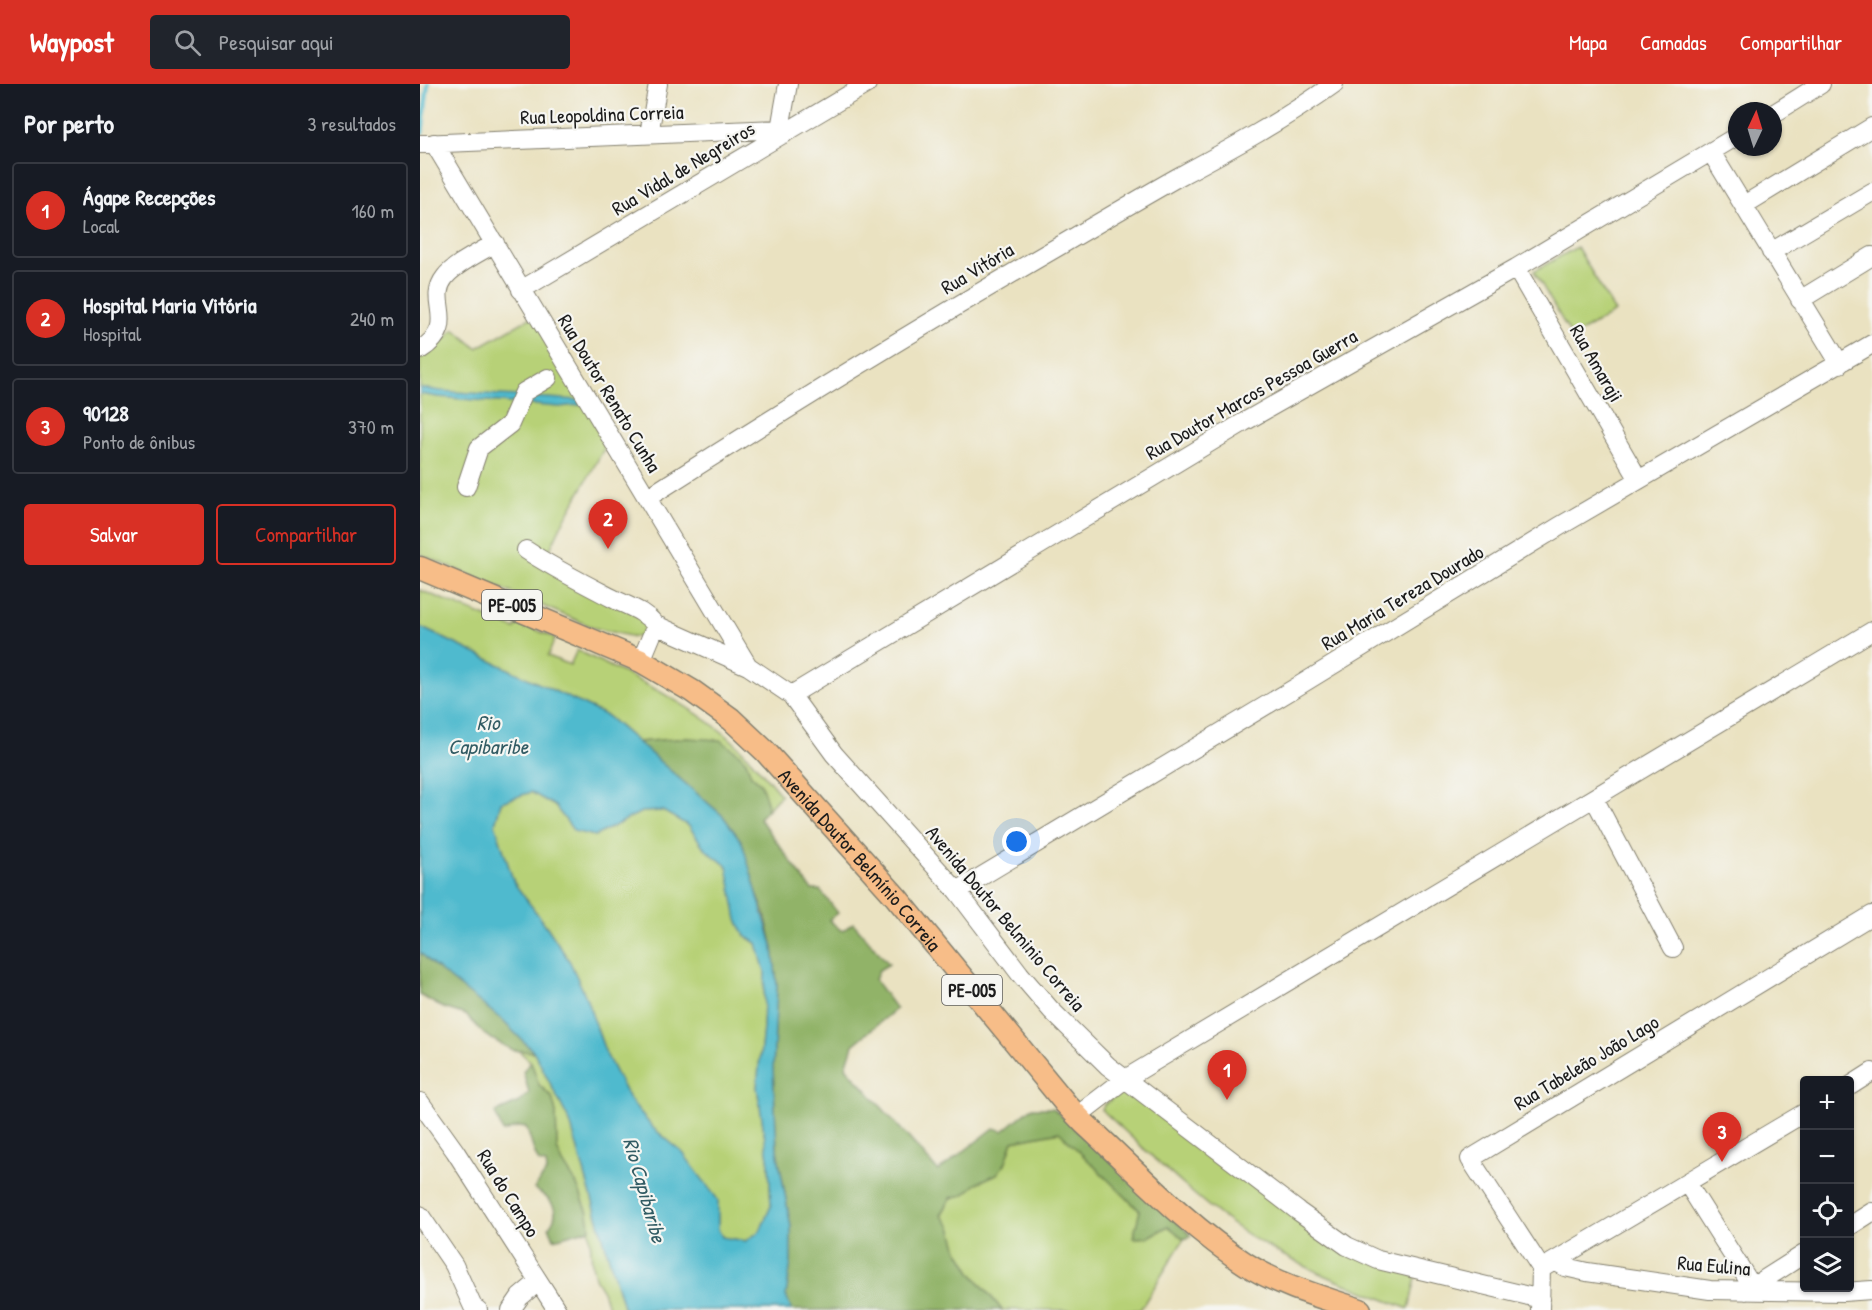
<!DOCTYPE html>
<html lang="pt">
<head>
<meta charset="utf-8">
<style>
	body { margin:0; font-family:"Patrick Hand",sans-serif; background:#20242c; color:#f1f3f6 }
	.controls { position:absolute; right:18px; bottom:18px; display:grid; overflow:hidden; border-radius:6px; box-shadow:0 2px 4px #0004 }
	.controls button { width:54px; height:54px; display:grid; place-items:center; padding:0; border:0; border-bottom:2px solid #363941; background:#171b24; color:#f1f3f6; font:30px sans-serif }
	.compass { position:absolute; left:1308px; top:18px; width:54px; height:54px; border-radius:50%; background:#171b24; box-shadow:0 2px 4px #0004; rotate:4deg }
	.you { position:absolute; left:597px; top:758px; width:21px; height:21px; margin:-15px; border:4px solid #fff; border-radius:50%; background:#1a73e8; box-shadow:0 0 0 9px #1a73e833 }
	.badge { display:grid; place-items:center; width:39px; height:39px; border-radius:50%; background:#d93025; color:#fff; font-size:20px; font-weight:700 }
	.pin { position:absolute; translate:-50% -50px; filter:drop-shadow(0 2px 3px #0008) }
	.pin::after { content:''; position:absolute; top:32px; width:21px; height:18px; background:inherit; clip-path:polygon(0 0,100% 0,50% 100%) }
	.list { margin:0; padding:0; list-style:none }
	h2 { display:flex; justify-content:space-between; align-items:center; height:78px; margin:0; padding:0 24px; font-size:26px }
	h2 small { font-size:20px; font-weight:400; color:#9ea1a6 }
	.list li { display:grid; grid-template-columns:39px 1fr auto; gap:18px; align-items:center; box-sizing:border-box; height:96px; margin:0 12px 12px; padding:0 12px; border:2px solid #363941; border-radius:6px }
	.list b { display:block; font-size:22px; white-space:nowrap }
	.list p { margin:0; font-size:20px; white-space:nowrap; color:#9ea1a6 }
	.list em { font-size:20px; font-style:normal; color:#9ea1a6 }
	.actions { display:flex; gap:12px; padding:18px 24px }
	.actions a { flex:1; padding:14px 0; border:2px solid #d93025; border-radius:6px; text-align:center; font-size:21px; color:#d93025 }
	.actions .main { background:#d93025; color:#fff }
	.icon { flex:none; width:33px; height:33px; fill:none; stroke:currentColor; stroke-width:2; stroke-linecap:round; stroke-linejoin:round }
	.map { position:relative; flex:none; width:1452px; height:1226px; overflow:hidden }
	header { display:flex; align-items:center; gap:36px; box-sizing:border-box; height:84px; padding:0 30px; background:#d93025; color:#fff }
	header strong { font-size:28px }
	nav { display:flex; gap:33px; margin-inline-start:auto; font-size:21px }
	.search { width:420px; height:54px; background:#20242c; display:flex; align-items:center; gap:15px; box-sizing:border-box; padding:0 21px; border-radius:6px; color:#9ea1a6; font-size:22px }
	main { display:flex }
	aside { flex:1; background:#171b24 }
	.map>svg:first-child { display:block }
	.green { fill:#b7d177; stroke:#6a764a; stroke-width:1.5 }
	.forest { fill:#91b368; stroke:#566842; stroke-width:1.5 }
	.water { fill:#50bace; stroke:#366b75; stroke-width:1.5; fill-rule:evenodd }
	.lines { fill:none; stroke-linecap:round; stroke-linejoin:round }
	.stream { stroke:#50bace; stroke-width:4.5 }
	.minor-casing { stroke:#837f6e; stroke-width:20 }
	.major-casing { stroke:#837f6e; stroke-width:25 }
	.minor { stroke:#fff; stroke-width:18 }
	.major { stroke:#f7bd88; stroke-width:22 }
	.labels { text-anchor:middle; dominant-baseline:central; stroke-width:4.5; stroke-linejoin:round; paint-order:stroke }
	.shield { fill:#f6f6f2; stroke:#5d5d5c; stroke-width:1.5 }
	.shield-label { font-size:18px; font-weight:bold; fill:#1c1c1c }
	.street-label { font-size:20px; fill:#1c1c1c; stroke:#f6f6f2 }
	.water-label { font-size:21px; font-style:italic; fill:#315b63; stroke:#f6f6f2 }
</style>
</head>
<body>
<header>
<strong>Waypost</strong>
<div class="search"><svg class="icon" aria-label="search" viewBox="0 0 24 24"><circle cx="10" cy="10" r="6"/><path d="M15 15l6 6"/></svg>Pesquisar aqui</div>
<nav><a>Mapa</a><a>Camadas</a><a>Compartilhar</a></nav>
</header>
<main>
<aside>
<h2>Por perto<small>3 resultados</small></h2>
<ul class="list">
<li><span class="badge">1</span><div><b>Ágape Recepções</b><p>Local</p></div><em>160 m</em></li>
<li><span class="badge">2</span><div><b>Hospital Maria Vitória</b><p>Hospital</p></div><em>240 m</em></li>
<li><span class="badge">3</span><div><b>90128</b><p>Ponto de ônibus</p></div><em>370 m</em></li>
</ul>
<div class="actions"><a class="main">Salvar</a><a>Compartilhar</a></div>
</aside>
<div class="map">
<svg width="1452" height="1226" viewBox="0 0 1452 1226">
	<rect width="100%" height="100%" fill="#f6f6f2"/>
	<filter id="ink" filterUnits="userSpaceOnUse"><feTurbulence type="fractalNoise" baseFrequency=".0167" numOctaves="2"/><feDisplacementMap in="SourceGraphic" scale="12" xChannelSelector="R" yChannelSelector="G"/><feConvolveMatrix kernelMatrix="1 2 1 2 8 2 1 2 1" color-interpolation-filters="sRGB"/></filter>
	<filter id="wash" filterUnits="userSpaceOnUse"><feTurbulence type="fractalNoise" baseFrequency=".008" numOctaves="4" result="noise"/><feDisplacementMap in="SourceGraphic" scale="24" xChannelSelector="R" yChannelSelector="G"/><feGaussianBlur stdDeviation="1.35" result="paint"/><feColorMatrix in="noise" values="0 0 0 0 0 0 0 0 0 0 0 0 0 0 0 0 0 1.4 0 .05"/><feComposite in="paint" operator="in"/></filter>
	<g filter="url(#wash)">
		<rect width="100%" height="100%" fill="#eae2c1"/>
		<path class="green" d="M1157 163 1195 228 1152 253 1114 187Z
			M117 230 190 354 141 442 126 474 235 528 225 552 214 553 175 544 0 470V275L21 259 34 245 57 264Z
			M0 506 95 545 98 538 135 554 128 572 150 581 157 566C206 591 258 613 301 647 324 665 342 689 361 711L346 727 347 718 341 700 331 691 326 677 268 654 217 658 187 632 0 543Z
			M111 708 135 722 154 747 175 752 221 728 243 727 269 742 285 765 307 782 325 852 337 859 345 888 343 944 337 1003 349 1080 351 1122 340 1147 326 1157 302 1153 298 1145V1133L263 1069 232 1043 208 1013 186 970 165 911 150 878 127 843 94 799 75 740 81 718Z
			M98 966 114 968 150 1038 204 1226H189L183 1207 175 1194 172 1180 168 1129 156 1099 143 1079 137 1065 136 1029 132 1013 119 1001 111 978Z
			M707 1003 847 1113 996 1193 989 1225C929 1202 865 1178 812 1140 765 1106 725 1065 682 1026L684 1021Z
			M640 1048 720 1127 714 1154 729 1153 748 1142 764 1155 720 1226H582L551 1188 538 1166 531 1143 521 1131 531 1114 543 1111 559 1098 577 1090 591 1064 592 1057Z"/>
		<path class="forest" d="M268 654 300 656 317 668 326 677 331 691 341 700 347 718 346 727 339 734 392 806H400L418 829 409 836 422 847 433 839 469 880 459 886 455 896 476 925 433 961 426 983 518 1087 574 1044 583 1047 611 1024H633L772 1152 764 1155 748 1142 729 1153 713 1154 720 1127 639 1048 593 1057 585 1080 577 1090 559 1098 543 1111 531 1114 521 1131 531 1143 538 1166 551 1188 582 1226H372L366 1212 371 1178V1143L357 1066 353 985 357 902 353 864 345 830 332 796 322 758 303 732 217 658Z
			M0 868 13 881 81 935 114 968 92 966 81 960 65 951 46 931 21 923 0 911Z
			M111 978 119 1001 132 1013 136 1029 137 1065 143 1079 156 1099 168 1129 170 1145 134 1155 129 1143C143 1126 130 1114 114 1105L127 1087 126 1080 119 1078C112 1066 111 1055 106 1043H98L83 1048 75 1029 99 1018 109 1009 103 987Z"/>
		<path class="water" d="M0 304 21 307 158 316 167 320 139 323 18 313 0 310Z
			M0 543 187 632 303 732 322 758 353 864 357 902 353 985 357 1066 371 1143V1178L366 1212 372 1226H204L150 1038 114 968 81 935 13 881 0 868ZM111 708 135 722 154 747 175 752 221 728 243 727 269 742 285 765 307 782 317 836 325 852 337 859 345 888 343 944 337 1003 349 1080 351 1122 340 1147 326 1157 302 1153 298 1145V1116L263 1069 232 1043 208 1013 186 970 165 911 150 878 127 843 94 799 75 740 81 718Z"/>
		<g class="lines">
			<path class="stream" d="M2 49 8 0"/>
		</g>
	</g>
	<g filter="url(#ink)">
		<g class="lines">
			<defs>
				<path id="minor" d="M1353 30 1401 0
					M360 45 368 0
					M229 50 238 0
					M14 59 328 582
					M0 60 360 45 364 50
					M1291 68 1420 280
					M1324 121 1452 43
					M1351 168 1452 108
					M1096 184 1219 396
					M101 206 447 0
					M1380 216 1452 172
					M0 266C41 240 5 218 25 193 35 180 61 168 75 159
					M46 403 59 364 90 340 104 308 128 294
					M227 414C363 327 501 242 641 161 680 138 719 115 758 93 812 64 864 36 914 0
					M106 466C133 484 163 499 192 514 209 523 223 526 236 541
					M221 577 236 541 328 582 371 611 414 670 537 807 600 890 631 926 688 982 878 1127 927 1162 958 1176 1121 1215
					M371 611 824 338 1096 184 1317 52
					M1174 714 1253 864
					M537 807 880 601 1140 442 1452 260
					M1430 1002 1452 988
					M0 1018 35 1067 137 1226
					M657 1032 705 995 1452 547
					M1267 1099 1332 1202
					M0 1131 34 1181 53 1223 58 1226
					M1430 1142 1452 1128
					M1135 1177 1145 1183 1167 1188 1290 1206 1423 1208 1452 1206
					M1126 1182 1384 1029
					M1326 1207 1384 1170
					M91 1226 100 1213 118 1198
					M1120 1226 1121 1184 1050 1075 1452 831"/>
				<g id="major">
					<path id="s1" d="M0 484 221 577 272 607 311 635 345 667 476 813 646 1020 664 1039C716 1087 766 1141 826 1180 860 1202 902 1213 940 1226"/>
				</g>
			</defs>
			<use href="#minor" class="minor-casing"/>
			<use href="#major" class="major-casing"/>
			<use href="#minor" class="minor"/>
			<use href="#major" class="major"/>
		</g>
	</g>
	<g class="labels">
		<g class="shield">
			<rect x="62" y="506" width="60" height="30" rx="4.5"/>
			<rect x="522" y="891" width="60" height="30" rx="4.5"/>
		</g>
		<g class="shield-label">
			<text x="92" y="521">PE-005</text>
			<text x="552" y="906">PE-005</text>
		</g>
		<g class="street-label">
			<text transform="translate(182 30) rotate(-2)">Rua Leopoldina Correia</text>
			<text transform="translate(263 84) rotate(-31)">Rua Vidal de Negreiros</text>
			<text transform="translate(557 184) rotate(-31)">Rua Vitória</text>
			<text transform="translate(1177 279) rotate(60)">Rua Amaraji</text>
			<text transform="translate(190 309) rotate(59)">Rua Doutor Renato Cunha</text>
			<text transform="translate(831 310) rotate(-30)">Rua Doutor Marcos Pessoa Guerra</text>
			<text transform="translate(982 513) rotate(-31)">Rua Maria Tereza Dourado</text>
			<text stroke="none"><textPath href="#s1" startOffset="538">Avenida Doutor Belmínio Correia</textPath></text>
			<text transform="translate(586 834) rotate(50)">Avenida Doutor Belminio Correia</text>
			<text transform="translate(1166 978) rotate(-31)">Rua Tabeleão João Lago</text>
			<text transform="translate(89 1109) rotate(58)">Rua do Campo</text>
			<text transform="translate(1294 1181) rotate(5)">Rua Eulina</text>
		</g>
		<g class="water-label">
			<text x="68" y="638">Rio<tspan x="68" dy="24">Capibaribe</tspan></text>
			<text transform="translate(225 1106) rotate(74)">Rio Capibaribe</text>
		</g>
	</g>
</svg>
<div class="controls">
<button>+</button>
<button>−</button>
<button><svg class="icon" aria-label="locate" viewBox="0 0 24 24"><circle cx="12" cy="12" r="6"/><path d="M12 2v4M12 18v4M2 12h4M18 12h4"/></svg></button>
<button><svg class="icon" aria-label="layers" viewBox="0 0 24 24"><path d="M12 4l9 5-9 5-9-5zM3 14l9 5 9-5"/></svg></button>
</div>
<svg class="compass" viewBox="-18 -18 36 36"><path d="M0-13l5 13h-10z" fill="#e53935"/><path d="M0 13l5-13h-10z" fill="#9ea1a6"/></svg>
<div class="you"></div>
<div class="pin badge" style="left:807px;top:1016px">1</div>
<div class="pin badge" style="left:188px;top:465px">2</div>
<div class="pin badge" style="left:1302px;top:1078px">3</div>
</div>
</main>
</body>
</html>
